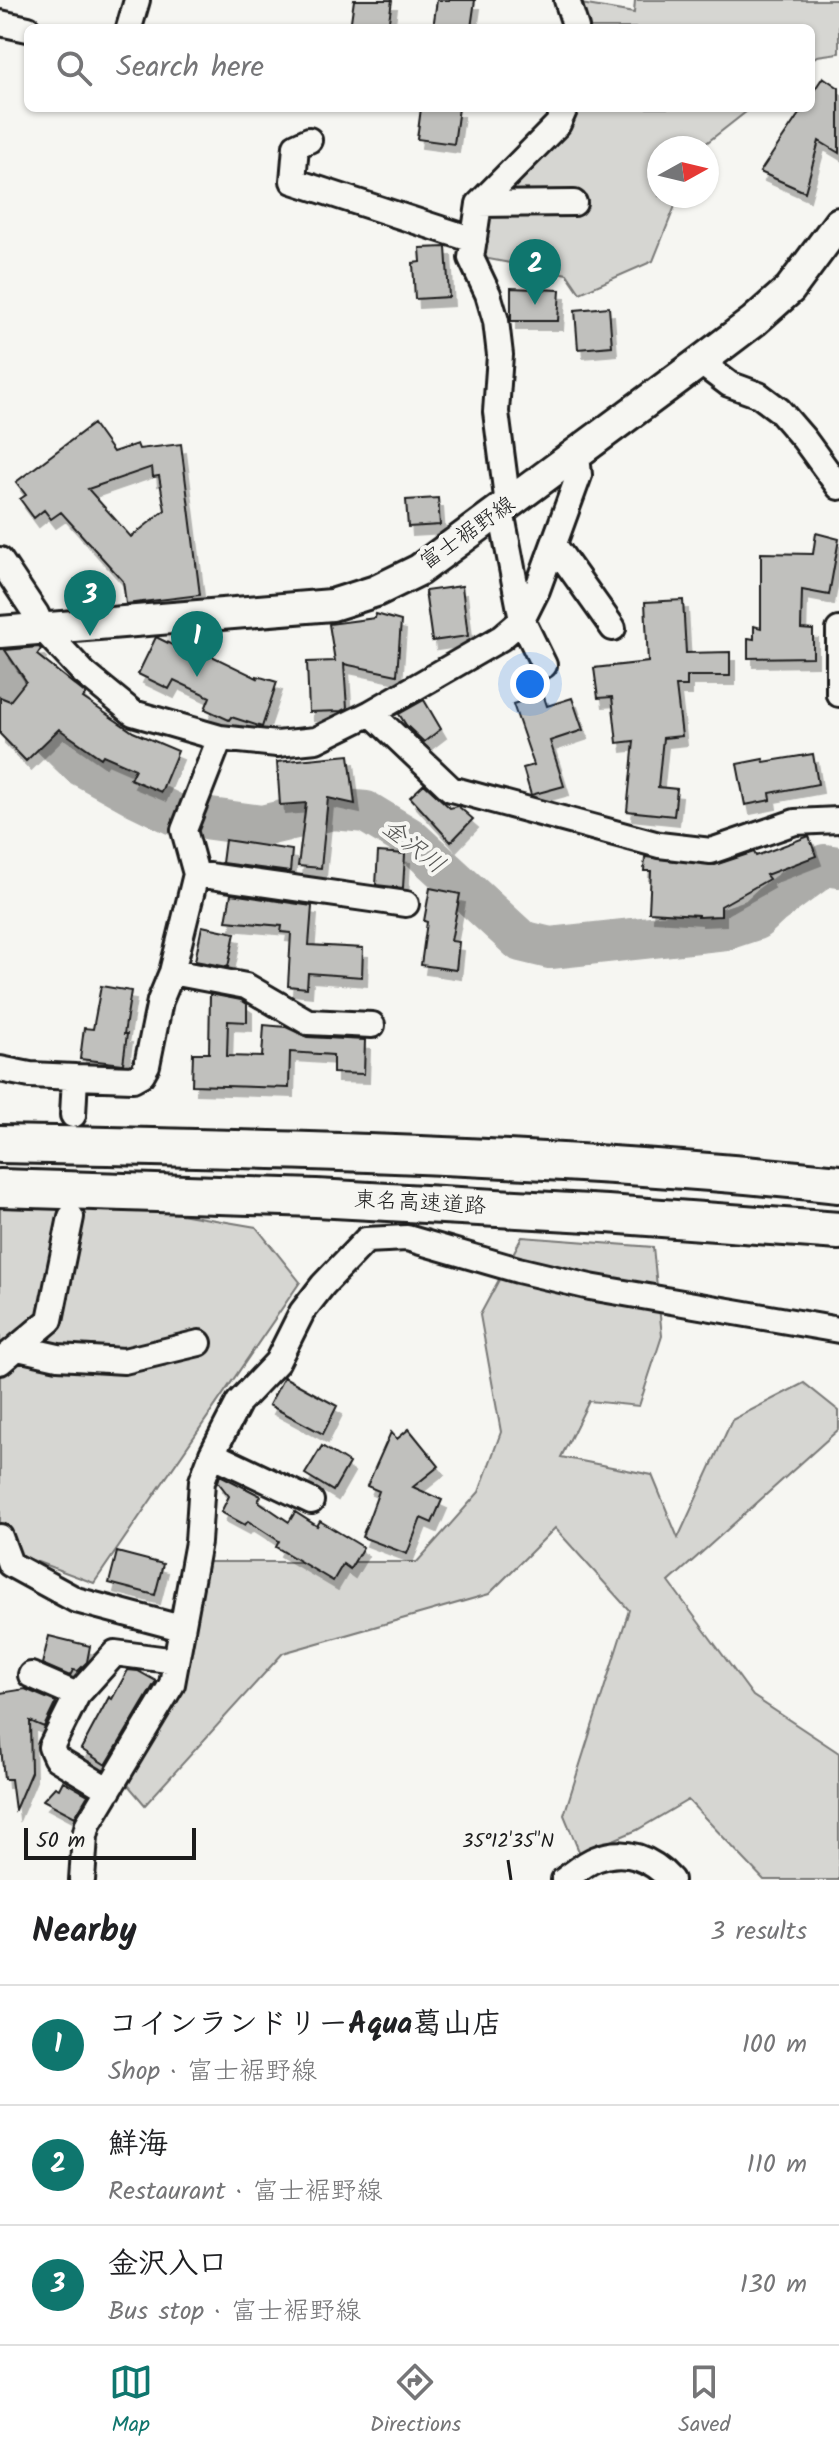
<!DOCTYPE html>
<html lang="en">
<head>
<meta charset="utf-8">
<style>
	body { margin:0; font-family:Kalam,"Klee One",sans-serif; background:#f2f2f2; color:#202124 }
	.compass { position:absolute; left:647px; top:136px; width:72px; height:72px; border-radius:50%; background:#fff; box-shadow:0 2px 6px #0004; rotate:82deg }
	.scale { position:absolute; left:24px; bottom:20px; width:172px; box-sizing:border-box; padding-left:8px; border:4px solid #1c1c1c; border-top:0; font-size:22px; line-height:28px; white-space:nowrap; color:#1c1c1c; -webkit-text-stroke:6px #f6f6f2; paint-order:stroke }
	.you { position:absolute; left:530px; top:684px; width:28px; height:28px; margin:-20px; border:6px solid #fff; border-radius:50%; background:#1a73e8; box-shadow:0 0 0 12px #1a73e833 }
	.badge { display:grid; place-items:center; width:52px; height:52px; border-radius:50%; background:#0f766e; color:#fff; font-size:26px; font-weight:700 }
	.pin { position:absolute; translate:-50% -66px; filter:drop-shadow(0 2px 4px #0008) }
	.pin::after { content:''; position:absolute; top:42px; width:28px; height:24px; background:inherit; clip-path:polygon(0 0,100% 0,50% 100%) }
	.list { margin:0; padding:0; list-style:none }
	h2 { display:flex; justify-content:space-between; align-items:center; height:104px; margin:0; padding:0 32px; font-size:34px }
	h2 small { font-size:26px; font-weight:400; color:#757577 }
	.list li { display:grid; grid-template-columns:52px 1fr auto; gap:24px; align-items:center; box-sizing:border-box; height:120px; padding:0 32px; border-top:2px solid #e0e0e0 }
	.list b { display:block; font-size:30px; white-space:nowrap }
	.list p { margin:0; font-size:26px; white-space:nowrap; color:#757577 }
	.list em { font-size:26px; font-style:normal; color:#757577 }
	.icon { flex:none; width:44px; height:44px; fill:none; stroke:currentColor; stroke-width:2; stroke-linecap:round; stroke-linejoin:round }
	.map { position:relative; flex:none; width:839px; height:1880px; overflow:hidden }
	.search { position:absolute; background:#fff; box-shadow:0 2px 6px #0004; left:24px; right:24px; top:24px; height:88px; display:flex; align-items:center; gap:20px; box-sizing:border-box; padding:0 28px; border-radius:12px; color:#757577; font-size:30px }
	.sheet { height:464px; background:#fff }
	nav { display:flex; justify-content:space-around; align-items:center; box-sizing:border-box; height:112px; border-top:2px solid #e0e0e0; background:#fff; font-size:22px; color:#757577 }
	nav a { display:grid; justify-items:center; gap:4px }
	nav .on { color:#0f766e }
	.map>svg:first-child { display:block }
	.green { fill:#d6d6d2; stroke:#797977; stroke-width:2 }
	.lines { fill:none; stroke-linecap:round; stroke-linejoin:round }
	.river { stroke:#acaca9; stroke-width:42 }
	.building { fill:#c0c0bd; stroke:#1c1c1c; stroke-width:2; fill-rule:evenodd; filter:url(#shadow) }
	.minor-casing { stroke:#1c1c1c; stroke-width:30 }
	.major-casing { stroke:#1c1c1c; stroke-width:36 }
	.highway-casing { stroke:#1c1c1c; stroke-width:42 }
	.minor { stroke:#f6f6f2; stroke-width:24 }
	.major { stroke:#f6f6f2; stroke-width:30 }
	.highway { stroke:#f6f6f2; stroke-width:36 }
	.ticks { fill:none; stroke:#1c1c1c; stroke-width:3 }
	.labels { text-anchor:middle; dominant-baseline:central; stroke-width:8; stroke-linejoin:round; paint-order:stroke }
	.street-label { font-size:22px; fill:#1c1c1c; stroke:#f6f6f2 }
	.water-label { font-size:24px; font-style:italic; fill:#565654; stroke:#f6f6f2 }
	.ticks-label { font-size:20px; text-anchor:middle; fill:#1c1c1c; stroke:#f6f6f2; stroke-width:8; stroke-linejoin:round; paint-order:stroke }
</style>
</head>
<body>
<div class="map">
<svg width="839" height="1880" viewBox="0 0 839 1880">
	<defs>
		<filter id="shadow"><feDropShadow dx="5" dy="9" stdDeviation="0" flood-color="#0004"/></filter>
	</defs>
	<rect width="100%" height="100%" fill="#f6f6f2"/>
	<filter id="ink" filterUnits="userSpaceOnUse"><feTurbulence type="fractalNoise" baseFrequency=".0125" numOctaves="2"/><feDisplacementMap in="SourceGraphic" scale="16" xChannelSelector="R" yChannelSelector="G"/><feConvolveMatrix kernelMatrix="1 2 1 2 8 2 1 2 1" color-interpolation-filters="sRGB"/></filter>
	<g filter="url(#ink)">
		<path class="green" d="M635 0H839V53L817 56 811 60V28H585L581 4 634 13Z
			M569 108H751L700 148H659V196H679L653 261 580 293 567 274 478 257 486 210Z
			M0 1199H93L256 1227 300 1282 94 1583 19 1555 0 1559Z
			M522 1237 653 1247 662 1336 639 1406 589 1401 561 1457 652 1475 678 1538 732 1420 804 1383 839 1411V1429L669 1582 753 1696 839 1753V1880H764L688 1800 637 1830 580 1854 564 1815 629 1610 555 1528 489 1594 283 1653 145 1805 128 1785 182 1676 206 1562H417L479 1492 501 1432 480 1315Z"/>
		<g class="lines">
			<path class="river" d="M0 670 49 734 81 765 135 795 174 814 262 826 333 809 366 812 409 838 521 941 550 948 726 929 756 919 771 905 825 865 839 867"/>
		</g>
		<path class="building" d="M354 0H392L388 28H350Z
			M437 0H475L471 28H433Z
			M823 77 839 88V153L819 141 805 192 760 172 803 108H811V95Z
			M421 108H459L454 144 417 139Z
			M446 247 449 297 415 299 413 263 421 262 420 248Z
			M511 288 560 290 558 321H511Z
			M609 307 612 346 578 349 575 310Z
			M93 424 113 452 137 444 139 449 181 444 200 595 126 604 123 581 61 512 51 519 44 510 34 518 20 499 26 495 16 482ZM152 467 153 477 159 476 165 510 131 537 88 489Z
			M438 498 440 525 408 527 406 500Z
			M816 533 839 539 829 595 802 590 801 629 813 630V657L748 658V638L754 639V626L761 628V553L813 554Z
			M462 586 468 636 432 641 425 591Z
			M683 600 686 653 730 652V676H687V686H676L682 736 663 738 658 787 677 789 674 816 627 811 634 741 617 743 612 697 598 698 594 668 648 662 645 602Z
			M376 614 401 621 397 675 344 664 347 708 341 711 309 712 307 662 335 661 329 624 375 618Z
			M156 637 176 647 179 640 257 678V676L277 682 262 727 231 717 229 720 205 709 210 697 174 680 169 689 138 674Z
			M39 647 41 649 37 655 86 694 83 698 133 732 178 751 161 792 130 779 135 769 103 755 101 758 59 729 26 761 0 734V697L10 701 26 681 5 650Z
			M543 694 547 706 572 698 583 730 550 741 564 786 531 795 523 768 534 765 513 704Z
			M424 700 441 729 424 742 406 725 399 714Z
			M813 754 818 784 770 793 771 800 745 805 737 764 763 759 764 762Z
			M349 755 355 804 328 798 321 868 298 866 306 803 280 805 277 762Z
			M424 784 450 808 458 806 473 819 451 842 410 797Z
			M809 836 816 856 766 875 769 879 721 906V916L698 917V915L649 912 651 871H644L645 857 715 865 754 852 756 856Z
			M225 840 292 850 290 872 222 863Z
			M378 852 405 854 403 888 376 885Z
			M430 888 460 894 451 941 459 942 456 970 421 965 427 922 424 921Z
			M231 894 312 906 309 945 363 948 362 977 308 973 307 988 288 986 291 933 281 932 282 926 226 921Z
			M202 926 235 933 228 967 195 961Z
			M101 986 131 991 124 1034H127L123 1064 80 1059 84 1028 93 1029Z
			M210 994 241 1000 247 1004V1022L228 1021 227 1056 262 1057 264 1025 286 1027 307 1037 365 1040 364 1074 333 1073V1055L290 1052 289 1088 192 1085 193 1053H209Z
			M284 1377 337 1406 323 1434 269 1405Z
			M409 1429 439 1466 413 1487 442 1500 432 1523 421 1518 407 1554 362 1537 379 1491 367 1486 391 1432 397 1439Z
			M322 1446 349 1463 333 1491 305 1474Z
			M220 1475 261 1496 258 1501 289 1522 295 1512 317 1526 320 1521 363 1547 350 1569 343 1564 333 1581 276 1547 279 1541 248 1521 245 1525 221 1512 229 1496 218 1482Z
			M117 1552 163 1564 155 1595 109 1583Z
			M49 1636 90 1646 87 1662 78 1671 73 1670 70 1676 42 1664Z
			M128 1670 138 1671 156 1681 106 1765 81 1749 109 1697 112 1699Z
			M25 1689 56 1702 44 1727 30 1721 31 1772 15 1810 11 1779H4L0 1736V1693Z
			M63 1781 88 1795 75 1817 43 1800 55 1787 59 1789Z"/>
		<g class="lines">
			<defs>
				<path id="minor" d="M567 0 576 28
					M0 23 28 29
					M129 28 137 0
					M309 140 296 146 293 181 474 240
					M479 204 574 203
					M700 362 729 384 759 395 779 410 804 439 839 487
					M508 505 496 412 500 355 496 321 488 294 471 258 479 204 558 124 565 108
					M501 511 522 620 544 665
					M554 545 613 628
					M0 560 36 614 43 629 84 673 133 713 220 738 277 744 316 740 371 713 501 638 522 620 537 590 579 475 577 455
					M839 630V694
					M371 713 451 789 659 845 711 851 795 822 839 820
					M196 874 406 904
					M172 972 246 986 308 1022 372 1025
					M0 1069 30 1075 75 1077 73 1115
					M75 1077 133 1079 142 1074 147 1065 160 1001 172 972 196 874 184 830 220 738
					M18 1348 58 1357 124 1361 199 1343
					M0 1362 50 1320 71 1217
					M212 1454 311 1501
					M0 1537 10 1564 76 1600 181 1628
					M31 1675 77 1695
					M109 1790 56 1758 51 1747 77 1695 115 1653 176 1661
					M82 1880 85 1836 88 1824 172 1684 198 1542 202 1481 212 1454 239 1402 277 1362 302 1312 323 1285 366 1240 407 1238 518 1270 590 1287 839 1330
					M564 1880C574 1873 585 1863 596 1859 625 1847 652 1859 671 1880"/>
				<path id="major" d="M0 632 332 605 376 591 419 570 700 362 754 321 790 289 839 223"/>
				<path id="highway" d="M0 1144C280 1149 561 1155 839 1184
					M0 1188 316 1198 607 1214 839 1231"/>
			</defs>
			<use href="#minor" class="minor-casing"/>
			<use href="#major" class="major-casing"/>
			<use href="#highway" class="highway-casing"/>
			<use href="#minor" class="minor"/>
			<use href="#major" class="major"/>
			<use href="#highway" class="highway"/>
		</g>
	</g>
	<path class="ticks" d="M508 1860 511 1880"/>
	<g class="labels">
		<g class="street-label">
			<text transform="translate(468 534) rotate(-35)">富士裾野線</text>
			<text transform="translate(420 1204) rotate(3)">東名高速道路</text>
		</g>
		<g class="water-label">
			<text transform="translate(413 847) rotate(38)">金沢川</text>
		</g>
	</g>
	<g class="ticks-label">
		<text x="508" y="1847">35°12'35"N</text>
	</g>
</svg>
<svg class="compass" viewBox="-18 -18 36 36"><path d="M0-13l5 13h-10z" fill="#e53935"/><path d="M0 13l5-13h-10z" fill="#757577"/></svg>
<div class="scale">50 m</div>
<div class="you"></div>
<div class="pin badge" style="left:197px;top:677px">1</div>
<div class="pin badge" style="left:535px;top:305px">2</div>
<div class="pin badge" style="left:90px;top:636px">3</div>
<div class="search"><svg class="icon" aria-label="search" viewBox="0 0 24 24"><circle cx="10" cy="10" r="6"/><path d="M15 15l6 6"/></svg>Search here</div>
</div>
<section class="sheet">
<h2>Nearby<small>3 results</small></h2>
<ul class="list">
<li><span class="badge">1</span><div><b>コインランドリーAqua葛山店</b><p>Shop · 富士裾野線</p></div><em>100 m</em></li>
<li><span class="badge">2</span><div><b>鮮海</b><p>Restaurant · 富士裾野線</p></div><em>110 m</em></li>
<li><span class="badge">3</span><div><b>金沢入口</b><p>Bus stop · 富士裾野線</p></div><em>130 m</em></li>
</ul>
</section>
<nav>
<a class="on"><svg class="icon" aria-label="map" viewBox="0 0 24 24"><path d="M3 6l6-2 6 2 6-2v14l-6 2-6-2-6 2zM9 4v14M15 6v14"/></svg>Map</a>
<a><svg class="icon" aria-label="directions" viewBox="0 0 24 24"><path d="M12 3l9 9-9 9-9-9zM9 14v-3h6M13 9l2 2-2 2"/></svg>Directions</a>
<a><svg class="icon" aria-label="saved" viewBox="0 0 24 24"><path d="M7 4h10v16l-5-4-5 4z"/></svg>Saved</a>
</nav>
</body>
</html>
